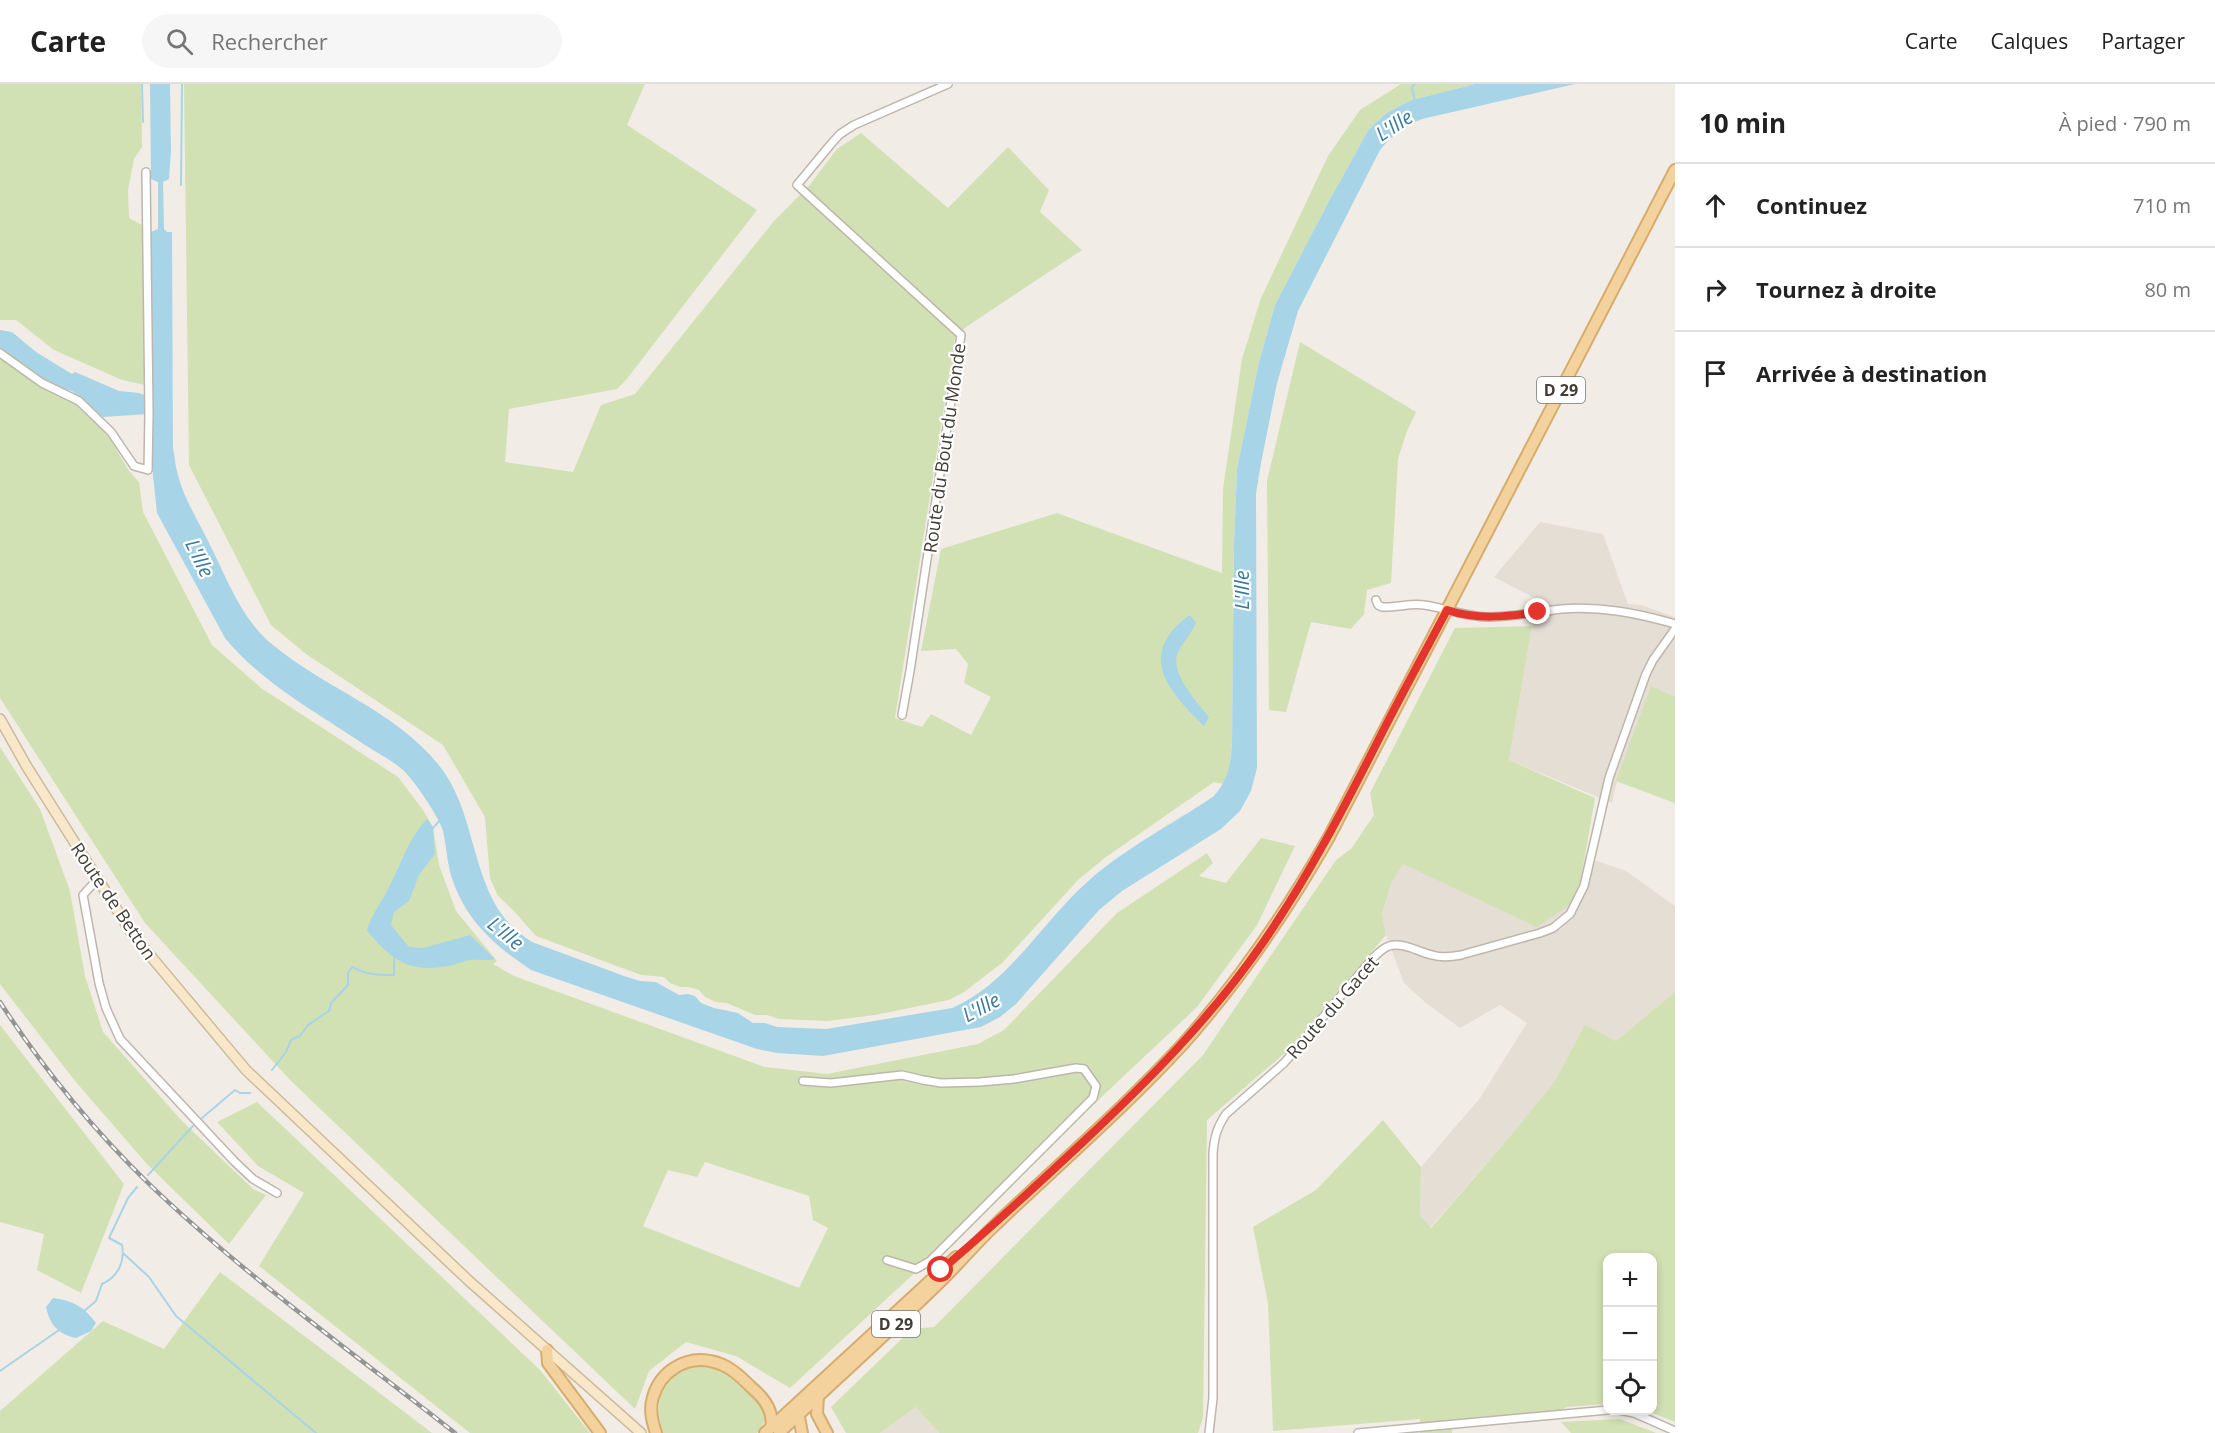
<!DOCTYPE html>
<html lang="fr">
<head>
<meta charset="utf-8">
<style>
	body { margin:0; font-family:"Open Sans",sans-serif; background:#f6f6f6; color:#222 }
	.controls { position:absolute; right:18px; bottom:18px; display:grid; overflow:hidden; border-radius:12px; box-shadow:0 3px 9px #0003 }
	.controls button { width:54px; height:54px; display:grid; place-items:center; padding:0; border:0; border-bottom:2px solid #e0e0e0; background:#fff; color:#222; font:30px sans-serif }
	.stop { position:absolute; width:18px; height:18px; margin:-14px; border:4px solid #e3352c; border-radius:50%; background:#fff }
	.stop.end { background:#e3352c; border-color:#fff; box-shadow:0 2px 6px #0008 }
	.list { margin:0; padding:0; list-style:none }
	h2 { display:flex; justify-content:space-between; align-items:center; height:78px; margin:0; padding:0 24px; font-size:26px }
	h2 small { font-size:20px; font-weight:400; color:#767676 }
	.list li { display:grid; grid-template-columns:39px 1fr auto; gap:18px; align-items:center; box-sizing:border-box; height:84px; padding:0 24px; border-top:2px solid #e0e0e0 }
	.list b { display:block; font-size:22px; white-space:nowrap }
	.list em { font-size:20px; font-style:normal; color:#767676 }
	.icon { flex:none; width:33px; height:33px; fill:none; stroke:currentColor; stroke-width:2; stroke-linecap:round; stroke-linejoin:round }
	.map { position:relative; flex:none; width:1675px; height:1349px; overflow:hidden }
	header { display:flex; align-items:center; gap:36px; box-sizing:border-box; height:84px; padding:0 30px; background:#fff; border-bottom:2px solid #e0e0e0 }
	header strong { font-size:28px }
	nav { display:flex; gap:33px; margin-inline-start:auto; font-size:21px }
	.search { width:420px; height:54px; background:#f6f6f6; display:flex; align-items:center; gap:15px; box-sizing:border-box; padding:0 21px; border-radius:33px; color:#767676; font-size:22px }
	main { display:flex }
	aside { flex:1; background:#fff }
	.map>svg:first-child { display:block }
	.residential { fill:#e4ded5 }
	.green { fill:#d1e1b3; fill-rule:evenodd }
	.water { fill:#a8d4e8 }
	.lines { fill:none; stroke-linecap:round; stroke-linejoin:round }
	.stream { stroke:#a8d4e8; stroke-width:2 }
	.minor-casing { stroke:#beb6ad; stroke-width:10 }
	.secondary-casing { stroke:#ccba9a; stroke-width:12 }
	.primary-casing { stroke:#d6ad6f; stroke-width:14 }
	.minor { stroke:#fff; stroke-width:7 }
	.secondary { stroke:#f8e8c9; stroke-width:9 }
	.primary { stroke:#f3d29d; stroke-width:10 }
	.rail-casing { stroke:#959595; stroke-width:4.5 }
	.rail { stroke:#fff; stroke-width:2; stroke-dasharray:7; stroke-linecap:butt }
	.route { stroke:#e3352c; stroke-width:8 }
	.labels { text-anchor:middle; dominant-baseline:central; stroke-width:4.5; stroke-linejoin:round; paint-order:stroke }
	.shield { fill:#fff; stroke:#7b7772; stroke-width:1.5 }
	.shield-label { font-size:16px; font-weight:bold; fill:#433d36 }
	.street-label { font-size:18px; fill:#433d36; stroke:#fff }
	.water-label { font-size:20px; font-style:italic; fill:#397b9c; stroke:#fff }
</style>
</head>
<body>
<header>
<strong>Carte</strong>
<div class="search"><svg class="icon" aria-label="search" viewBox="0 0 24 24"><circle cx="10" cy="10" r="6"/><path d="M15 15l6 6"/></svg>Rechercher</div>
<nav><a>Carte</a><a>Calques</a><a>Partager</a></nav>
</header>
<main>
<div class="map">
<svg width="1675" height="1349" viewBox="0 0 1675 1349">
	<rect width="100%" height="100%" fill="#f1ede6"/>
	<path class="residential" d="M1540 438 1603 450 1628 520 1641 521 1675 533V719L1617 697 1612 719 1509 676 1532 542 1544 519 1494 493Z
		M1585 773 1626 787 1675 822V908L1616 957 1585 942 1555 997 1507 1056 1430 1144 1420 1131 1421 1083 1480 1014 1527 939 1500 921 1460 944 1426 919 1404 899 1386 851 1382 830 1391 800 1403 780 1431 791 1580 800Z
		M916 1323 939 1349H880Z"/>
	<path class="green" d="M0 0H141L142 63 134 75 128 106 129 134 144 142 145 301 122 296 54 266 16 236H0Z
		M184 0H645L627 41 757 126 626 296 617 305 509 325 505 378 573 388 601 321 635 310 774 137 809 102 837 65 861 49 948 124 1008 63 1049 106 1040 128 1082 166 966 243 955 253 895 634 922 643 931 630 971 651 991 613 964 599 968 580 956 565 921 567 941 465 1057 429 1222 489 1223 405 1242 275 1261 214 1328 72 1360 26 1401 0H1475L1412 16 1399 22 1384 31 1369 45 1329 117 1275 221 1259 278 1237 385 1234 460 1232 659 1229 685 1224 700 1214 698 1106 773 1079 795 1002 879 964 908 949 916 875 931 827 937 779 935 767 931H755L727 919 716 918 705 913 699 906 689 903H680L670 899 664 893 641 891 536 852 512 825 498 812 490 794 485 733 443 661 306 570 271 541 189 381Z
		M1300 258 1416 328 1407 347 1398 375 1391 499 1367 506 1364 530 1351 545 1311 538 1286 628 1269 626 1267 397Z
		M0 271 32 297 76 317 102 341 129 387 139 398 143 428 212 561 261 604 398 693 423 726 433 743 439 781 456 827 497 877 493 880 514 892 765 983 827 990 978 960 1004 946 1117 829 1207 769 1213 779 1199 792 1226 799 1261 754 1295 762 1257 841 1197 923 920 1184 790 1304 736 1272 686 1258 649 1287 635 1325 291 997 145 839 0 614ZM705 1078 809 1112 813 1136 828 1144 799 1204 643 1142 668 1086 697 1093Z
		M1532 542 1509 676 1595 714 1580 800 1569 821 1537 843 1403 780 1391 800 1382 830 1386 851 1286 968 1207 1036 1203 1334 1198 1349H939L916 1323 880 1349H846L831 1323 912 1245 934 1243 1203 971 1336 776 1351 765 1374 731 1370 709 1455 544Z
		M1651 602 1675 613V719L1616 697Z
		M0 663 40 725 70 807 85 892 103 948 181 1036 253 1105 266 1111 229 1160 146 1079 75 997 0 900Z
		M1675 908V1338L1648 1327 1652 1326V1174H1608L1607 1320 1566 1323 1558 1329 1451 1340 1452 1349H1420V1335L1273 1347 1268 1219 1253 1143 1316 1106 1383 1036 1421 1083 1420 1131 1431 1144 1507 1056 1555 997 1585 941 1616 957Z
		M0 941 124 1100 81 1209 37 1186 44 1150 0 1138Z
		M257 1018 540 1286 590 1349H470L259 1182 304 1109 258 1082 217 1038Z
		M220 1188 432 1349H0V1327L103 1237 164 1265Z
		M694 1281C700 1282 707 1281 712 1284 734 1292 783 1324 757 1349H663C653 1317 660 1293 694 1281Z
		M1620 1335 1656 1349H1571L1561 1338Z"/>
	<path class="water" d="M150 0H170L171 68 169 95 163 98 164 145 167 148H172L173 364C175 373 175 382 178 391 183 412 196 433 206 453 225 489 240 535 273 561 327 606 402 629 444 688 481 741 470 822 532 858L624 892 640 897 656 898 679 911 688 910 695 912 701 919 714 924 738 929 753 939H765L777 943 826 945 952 924C1009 899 1040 841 1085 800 1123 765 1171 741 1214 712 1229 694 1230 682 1232 659L1234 460 1237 385 1259 278 1275 221 1329 117 1369 45 1384 31 1399 22 1412 16 1475 0H1575L1422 35C1404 42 1392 51 1380 66L1298 227 1277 299 1261 379 1256 410 1257 684 1251 707 1240 727 1221 745 1122 807 1099 826 1016 920 1000 933 981 943 823 972 777 969 757 965 531 886C497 863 469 840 454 800 447 783 447 765 443 747 439 733 414 696 403 686 392 676 375 668 362 659 314 627 262 599 225 554L157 429 152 382V327L148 330 103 333 72 307 51 301 0 265V246L12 248 36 268 72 290 75 288 119 307 139 309 147 312 153 309 151 148 158 145V98L151 95Z
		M1189 531 1196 538C1192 549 1185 556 1179 566 1167 587 1197 618 1209 633L1204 642C1180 618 1145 586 1169 551 1174 543 1183 537 1189 531Z
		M427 735 433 743 435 770 419 791 409 817 394 828 391 841 409 863 423 864 470 851 495 875C487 877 479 875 471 876 464 876 456 881 448 882 409 889 393 877 367 847 370 832 381 820 388 805 401 781 408 755 427 735Z
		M53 1214C71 1216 85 1223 96 1239L91 1247 76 1254C58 1250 50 1241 46 1223Z"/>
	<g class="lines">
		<path class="stream" d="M142 0 143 38
			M1414 0 1412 4 1415 17
			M181 101 182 0
			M433 744 441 735
			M272 986 286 968 291 956 300 952 308 941 329 927 331 919 348 901V889L352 883C367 891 377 891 394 891V872
			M202 1034 235 1006 240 1009H250
			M148 1091 193 1042
			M124 1170 149 1193 176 1232 316 1349
			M83 1228 96 1217 102 1200C118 1193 125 1178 122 1161L109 1154 128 1114 137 1103
			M0 1287 59 1246"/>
		<defs>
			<path id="minor" d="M0 269 42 299 79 317 111 348 134 382 148 386 149 329 146 88
				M1376 516 1378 521 1382 523C1396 524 1410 519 1424 521 1446 524 1465 533 1487 533 1512 533 1536 528 1561 525 1601 522 1637 529 1675 540
				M902 631 910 587 961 251 797 101 831 60 840 50 854 41 948 0
				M100 798 93 800 83 811 99 899 106 924 120 955 234 1077 253 1095 277 1109
				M803 997 831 999 902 991 923 996 941 999 980 998 1014 995 1076 984 1084 985 1096 1002 1093 1014 930 1177 916 1185 887 1176
				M1619 1326 1634 1329 1675 1347
				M1209 1349 1213 1314V1070C1214 1054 1217 1043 1226 1030L1284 979 1373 874C1378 869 1383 864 1389 862 1404 858 1418 868 1432 871 1442 874 1451 873 1461 871L1540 849 1553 844 1570 830 1584 802 1609 694 1646 590 1653 576 1675 545
				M1358 1349 1608 1326"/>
			<path id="secondary" d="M0 635 27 683 133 851 246 986 468 1196 641 1349"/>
			<path id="primary" d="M547 1266 548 1279 600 1349
				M818 1312 817 1330 827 1349
				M798 1328 802 1349
				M656 1349C652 1337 649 1325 653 1313 660 1288 685 1272 710 1277 728 1280 740 1292 752 1304 764 1314 774 1327 771 1343
				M765 1349 956 1173
				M779 1349C834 1297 890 1247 944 1194 961 1177 977 1158 994 1142 1057 1082 1124 1024 1183 960 1240 896 1287 827 1329 753L1675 86"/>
		</defs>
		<use href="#minor" class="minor-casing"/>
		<use href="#secondary" class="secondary-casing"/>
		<use href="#primary" class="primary-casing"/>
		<use href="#minor" class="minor"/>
		<use href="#secondary" class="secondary"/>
		<use href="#primary" class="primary"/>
		<defs>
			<path id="rail" d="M0 918C42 983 91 1043 146 1097 240 1188 352 1268 455 1349"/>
		</defs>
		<use href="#rail" class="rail-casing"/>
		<use href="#rail" class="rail"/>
	</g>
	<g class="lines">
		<path class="route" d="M941 1186C990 1145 1036 1102 1083 1058 1148 997 1211 934 1262 860 1309 792 1346 720 1383 647 1404 606 1426 566 1447 526 1477 536 1507 533 1538 528"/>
	</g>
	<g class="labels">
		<g class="shield">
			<rect x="1537" y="293" width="48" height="26" rx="4.5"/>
			<rect x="872" y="1227" width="48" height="26" rx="4.5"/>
		</g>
		<g class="shield-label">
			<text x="1561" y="306">D 29</text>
			<text x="896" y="1240">D 29</text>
		</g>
		<g class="street-label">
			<text transform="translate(944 364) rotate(-82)">Route du Bout du Monde</text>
			<text transform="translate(114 817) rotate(56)">Route de Betton</text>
			<text transform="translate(1332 923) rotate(-49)">Route du Gacet</text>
		</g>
		<g class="water-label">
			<text transform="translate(1394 41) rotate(-33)">L'Ille</text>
			<text transform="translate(200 474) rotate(64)">L'Ille</text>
			<text transform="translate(1241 506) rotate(-90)">L'Ille</text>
			<text transform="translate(506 849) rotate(39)">L'Ille</text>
			<text transform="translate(981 923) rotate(-28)">L'Ille</text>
		</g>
	</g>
</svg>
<div class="controls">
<button>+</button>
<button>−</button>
<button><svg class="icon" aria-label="locate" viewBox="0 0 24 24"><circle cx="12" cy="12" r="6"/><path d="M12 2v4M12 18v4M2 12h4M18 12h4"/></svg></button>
</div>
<div class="stop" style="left:941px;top:1186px"></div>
<div class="stop end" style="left:1538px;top:528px"></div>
</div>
<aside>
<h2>10 min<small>À pied · 790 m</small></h2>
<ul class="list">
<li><svg class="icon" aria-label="ahead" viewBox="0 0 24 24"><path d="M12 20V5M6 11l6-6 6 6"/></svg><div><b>Continuez</b></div><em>710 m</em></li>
<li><svg class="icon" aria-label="right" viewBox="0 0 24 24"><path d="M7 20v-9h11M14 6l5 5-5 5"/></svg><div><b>Tournez à droite</b></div><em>80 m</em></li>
<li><svg class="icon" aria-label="arrive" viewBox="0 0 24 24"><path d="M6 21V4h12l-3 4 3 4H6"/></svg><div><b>Arrivée à destination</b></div></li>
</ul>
</aside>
</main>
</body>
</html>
